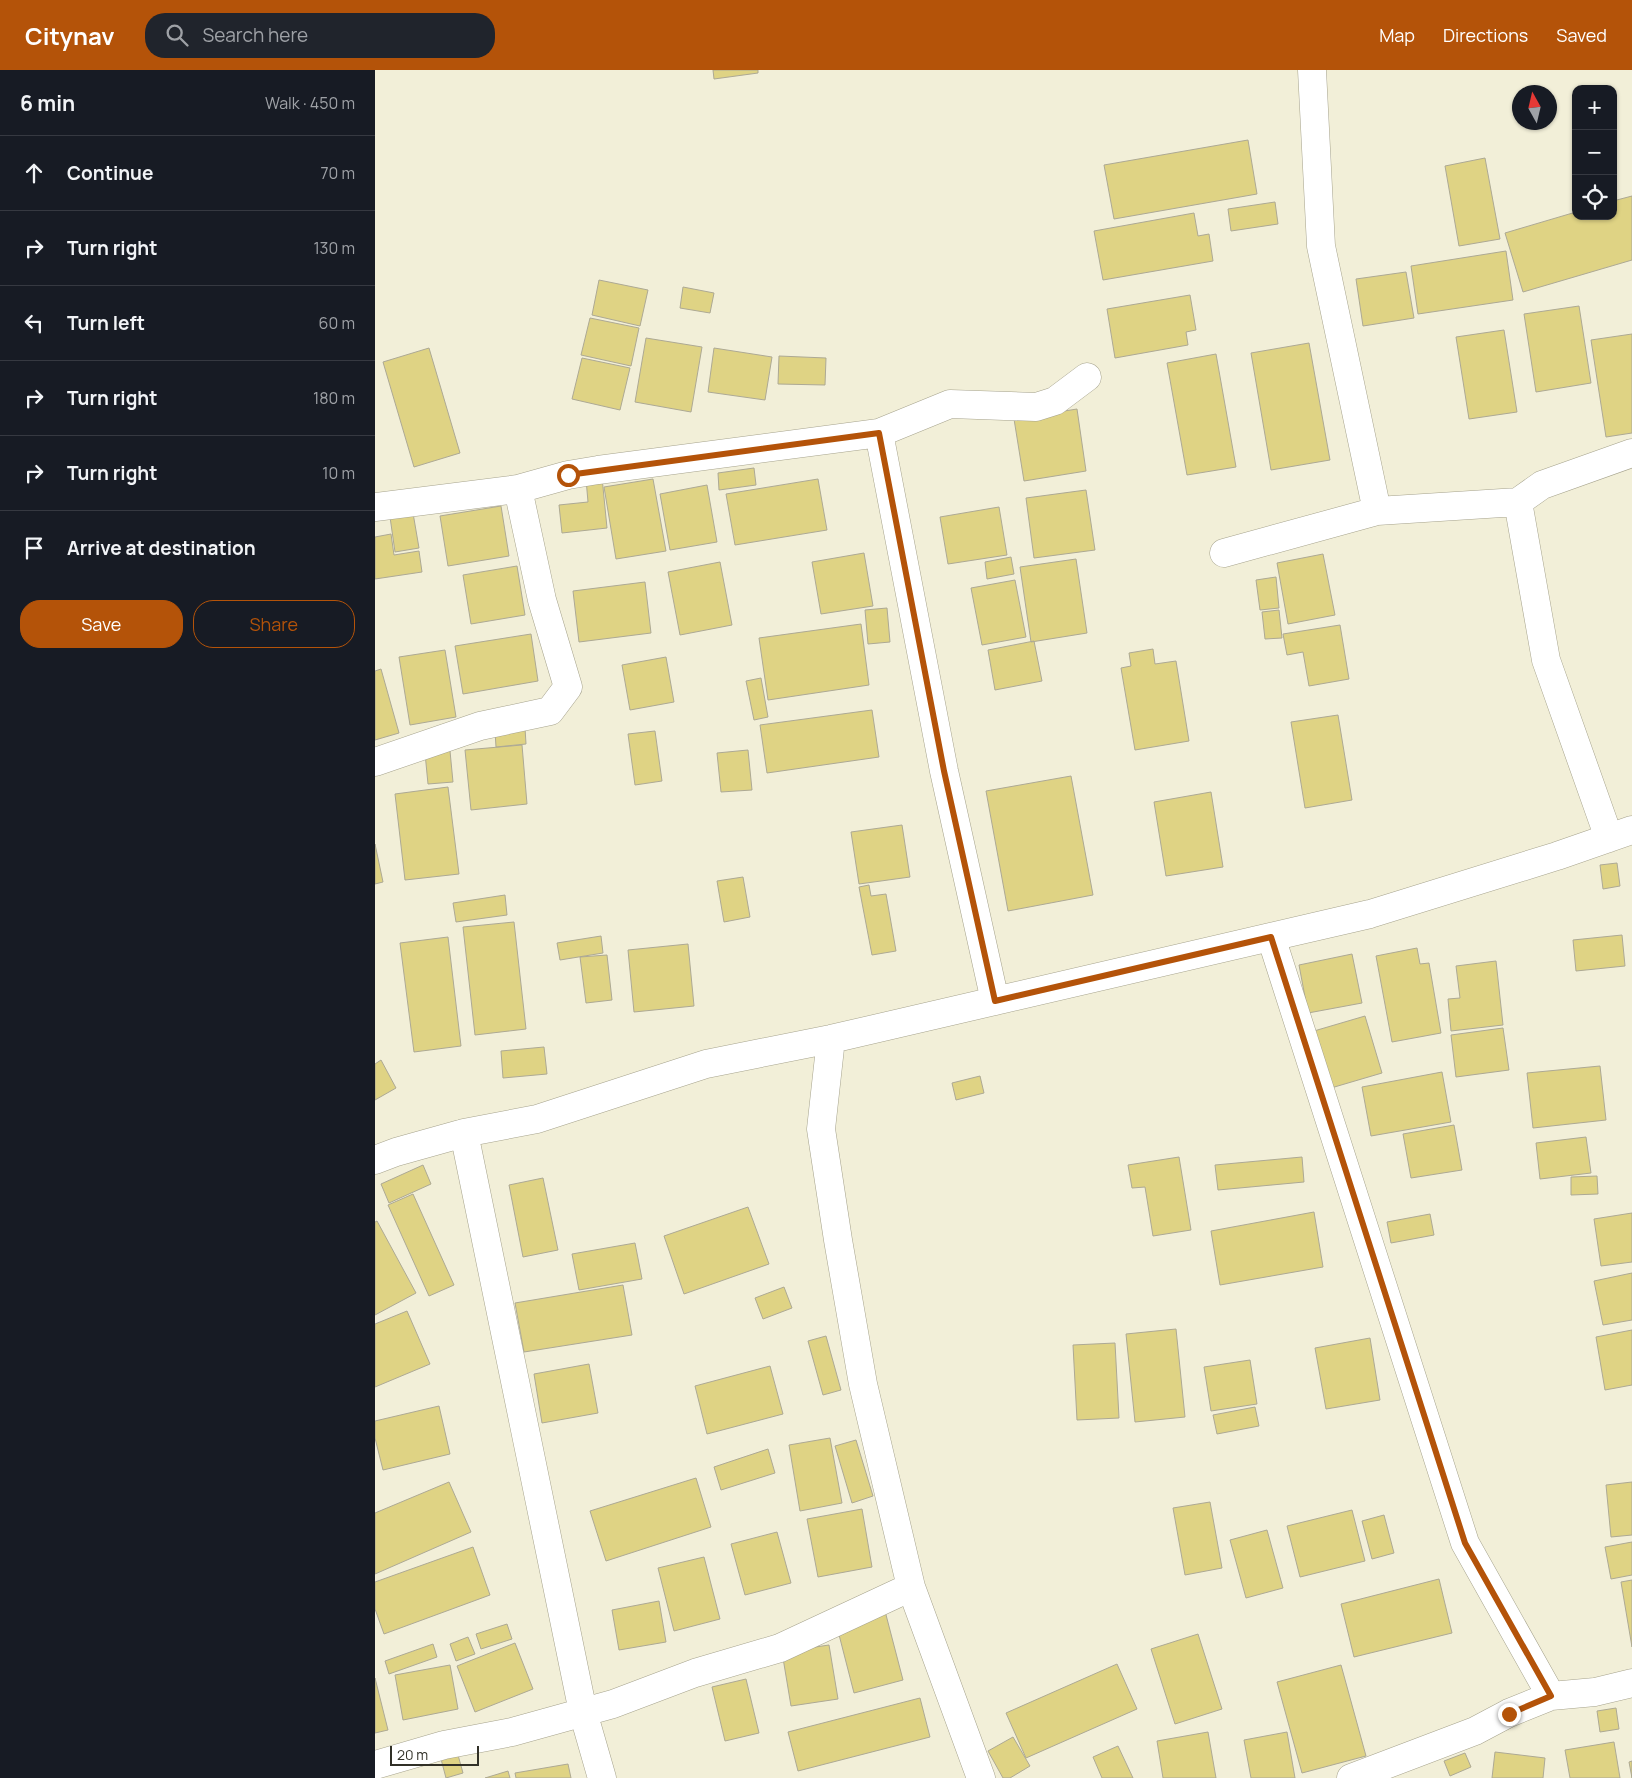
<!DOCTYPE html>
<html lang="en">
<head>
<meta charset="utf-8">
<style>
	body { margin:0; font-family:Manrope,sans-serif; background:#20242c; color:#f1f3f6 }
	.controls { position:absolute; right:15px; top:15px; display:grid; overflow:hidden; border-radius:10px; box-shadow:0 1px 4px #0004 }
	.controls button { width:45px; height:45px; display:grid; place-items:center; padding:0; border:0; border-bottom:1px solid #363941; background:#171b24; color:#f1f3f6; font:25px sans-serif }
	.compass { position:absolute; left:1137px; top:15px; width:45px; height:45px; border-radius:50%; background:#171b24; box-shadow:0 1px 4px #0004; rotate:352deg }
	.scale { position:absolute; left:15px; bottom:12px; width:89px; box-sizing:border-box; padding-left:5px; border:2px solid #313027; border-top:0; font-size:14px; line-height:18px; white-space:nowrap; color:#313027; -webkit-text-stroke:4px #fff; paint-order:stroke }
	.stop { position:absolute; width:15px; height:15px; margin:-11px; border:4px solid #b45309; border-radius:50%; background:#fff }
	.stop.end { background:#b45309; border-color:#fff; box-shadow:0 1px 5px #0008 }
	.list { margin:0; padding:0; list-style:none }
	h2 { display:flex; justify-content:space-between; align-items:center; height:65px; margin:0; padding:0 20px; font-size:21px }
	h2 small { font-size:16px; font-weight:400; color:#9ea1a6 }
	.list li { display:grid; grid-template-columns:32px 1fr auto; gap:15px; align-items:center; box-sizing:border-box; height:75px; padding:0 20px; border-top:1px solid #363941 }
	.list b { display:block; font-size:19px; white-space:nowrap }
	.list em { font-size:16px; font-style:normal; color:#9ea1a6 }
	.actions { display:flex; gap:10px; padding:15px 20px }
	.actions a { flex:1; padding:11px 0; border:1px solid #b45309; border-radius:20px; text-align:center; font-size:18px; color:#b45309 }
	.actions .main { background:#b45309; color:#fff }
	.icon { flex:none; width:28px; height:28px; fill:none; stroke:currentColor; stroke-width:2; stroke-linecap:round; stroke-linejoin:round }
	.map { position:relative; flex:none; width:1257px; height:1708px; overflow:hidden }
	header { display:flex; align-items:center; gap:30px; box-sizing:border-box; height:70px; padding:0 25px; background:#b45309; color:#fff }
	header strong { font-size:24px }
	nav { display:flex; gap:28px; margin-inline-start:auto; font-size:18px }
	.search { width:350px; height:45px; background:#20242c; display:flex; align-items:center; gap:12px; box-sizing:border-box; padding:0 18px; border-radius:20px; color:#9ea1a6; font-size:19px }
	main { display:flex }
	aside { flex:1; background:#171b24 }
	.map>svg:first-child { display:block }
	.building { fill:#dfd384; stroke:#ada994 }
	.lines { fill:none; stroke-linecap:round; stroke-linejoin:round }
	.minor-casing { stroke:#a6a38d; stroke-width:29 }
	.minor { stroke:#fff; stroke-width:28 }
	.route { stroke:#b45309; stroke-width:6 }
</style>
</head>
<body>
<header>
<strong>Citynav</strong>
<div class="search"><svg class="icon" aria-label="search" viewBox="0 0 24 24"><circle cx="10" cy="10" r="6"/><path d="M15 15l6 6"/></svg>Search here</div>
<nav><a>Map</a><a>Directions</a><a>Saved</a></nav>
</header>
<main>
<aside>
<h2>6 min<small>Walk · 450 m</small></h2>
<ul class="list">
<li><svg class="icon" aria-label="ahead" viewBox="0 0 24 24"><path d="M12 20V5M6 11l6-6 6 6"/></svg><div><b>Continue</b></div><em>70 m</em></li>
<li><svg class="icon" aria-label="right" viewBox="0 0 24 24"><path d="M7 20v-9h11M14 6l5 5-5 5"/></svg><div><b>Turn right</b></div><em>130 m</em></li>
<li><svg class="icon" aria-label="left" viewBox="0 0 24 24"><path d="M17 20v-9H6M10 6l-5 5 5 5"/></svg><div><b>Turn left</b></div><em>60 m</em></li>
<li><svg class="icon" aria-label="right" viewBox="0 0 24 24"><path d="M7 20v-9h11M14 6l5 5-5 5"/></svg><div><b>Turn right</b></div><em>180 m</em></li>
<li><svg class="icon" aria-label="right" viewBox="0 0 24 24"><path d="M7 20v-9h11M14 6l5 5-5 5"/></svg><div><b>Turn right</b></div><em>10 m</em></li>
<li><svg class="icon" aria-label="arrive" viewBox="0 0 24 24"><path d="M6 21V4h12l-3 4 3 4H6"/></svg><div><b>Arrive at destination</b></div></li>
</ul>
<div class="actions"><a class="main">Save</a><a>Share</a></div>
</aside>
<div class="map">
<svg width="1257" height="1708" viewBox="0 0 1257 1708">
	<rect width="100%" height="100%" fill="#f2efd8"/>
	<path class="building" d="M338 0H383V3L339 9Z
		M873 70 882 124 739 149 729 95Z
		M1110 88 1125 169 1084 176 1070 96Z
		M1257 126V190L1148 222 1130 163 1201 142V146H1238V131Z
		M900 132 903 154 856 161 853 139Z
		M819 143 823 166 834 164 838 191 728 210 719 161Z
		M1131 181 1138 230 1043 244 1036 196Z
		M1031 202 1039 248 988 256 981 209Z
		M224 210 273 220 265 256 217 245Z
		M308 217 339 223 335 243 305 238Z
		M815 225 821 260 811 262 813 275 740 288 732 239Z
		M1204 236 1216 313 1161 322 1149 244Z
		M215 248 264 258 256 296 206 285Z
		M1129 260 1142 342 1094 349 1081 267Z
		M1257 264V363L1231 367 1216 270Z
		M271 268 327 277 316 342 260 332Z
		M934 273 955 390 896 400 876 283Z
		M54 278 85 383 39 397 8 292Z
		M339 278 397 287 390 330 333 322Z
		M841 284 861 397 812 405 792 293Z
		M404 286 451 288 450 315 403 314Z
		M207 288 255 298 245 340 197 329Z
		M702 339 711 401 649 411 639 349Z
		M379 398 381 415 344 420 343 403Z
		M227 407 232 458 187 463 184 435 213 432 211 409Z
		M278 409 291 481 241 489 229 417Z
		M443 409 452 460 360 475 351 424Z
		M332 415 342 472 295 480 285 424Z
		M711 420 720 480 659 488 651 428Z
		M126 436 134 486 73 496 65 446Z
		M624 437 632 485 573 494 565 447Z
		M38 443 44 478 20 482 15 447Z
		M16 464 19 485 44 481 47 502 0 509V467Z
		M489 483 498 536 446 544 437 492Z
		M948 484 960 545 913 554 902 493Z
		M636 487 639 504 612 509 610 492Z
		M701 489 712 563 656 572 645 497Z
		M345 492 357 555 305 565 293 502Z
		M142 496 150 545 96 554 88 505Z
		M901 507 904 538 885 540 881 510Z
		M640 510 651 567 607 575 596 518Z
		M270 512 276 563 204 572 198 521Z
		M512 538 515 572 493 574 490 540Z
		M904 540 907 568 890 569 887 542Z
		M486 554 494 615 393 630 384 568Z
		M965 555 974 609 934 616 928 582 912 585 908 564Z
		M156 564 163 611 88 624 80 576Z
		M659 571 667 611 620 620 613 580Z
		M778 579 780 594 801 591 814 671 760 680 746 598 756 596 754 583Z
		M70 580 81 647 35 655 24 587Z
		M291 587 299 632 255 640 247 595Z
		M6 599 24 663 0 670V601Z
		M386 608 393 647 379 650 371 611Z
		M497 640 504 687 392 703 385 655Z
		M963 645 977 730 930 738 916 652Z
		M150 658 151 674 121 677 120 661Z
		M280 661 287 711 260 715 253 664Z
		M147 675 152 734 96 740 90 680Z
		M373 680 377 720 346 722 342 683Z
		M75 681 78 712 53 714 50 683Z
		M696 706 718 825 633 841 611 721Z
		M73 717 84 804 30 810 20 724Z
		M836 722 848 797 791 806 779 732Z
		M527 755 535 807 484 814 476 762Z
		M0 774 8 812 0 814Z
		M1242 793 1245 816 1228 819 1225 795Z
		M368 807 375 847 349 852 342 811Z
		M494 815 496 826 511 824 521 881 497 885 484 817Z
		M130 825 132 845 81 852 78 833Z
		M139 852 151 959 100 965 88 857Z
		M1247 865 1250 896 1201 901 1198 870Z
		M226 866 228 883 185 890 182 873Z
		M73 867 86 976 39 982 25 873Z
		M313 874 319 936 259 942 253 880Z
		M1042 878 1045 894 1054 893 1066 963 1017 972 1001 886Z
		M977 884 987 933 933 943 924 895Z
		M232 885 237 930 211 933 205 887Z
		M1121 891 1128 955 1076 961 1073 929 1085 928 1081 896Z
		M990 946 1007 1003 956 1018 939 961Z
		M1128 958 1134 1000 1081 1007 1076 965Z
		M169 977 172 1004 128 1008 126 981Z
		M6 990 21 1018 0 1030V994Z
		M1225 996 1231 1050 1158 1058 1152 1003Z
		M1067 1002 1076 1052 996 1066 987 1017Z
		M605 1006 609 1023 581 1030 577 1013Z
		M1079 1055 1087 1100 1036 1108 1028 1064Z
		M1211 1067 1216 1103 1165 1109 1161 1073Z
		M804 1087 816 1160 778 1166 770 1117 757 1118 753 1095Z
		M927 1087 929 1112 843 1120 840 1095Z
		M48 1095 56 1114 14 1133 6 1114Z
		M1222 1106 1223 1124 1196 1125V1107Z
		M168 1108 183 1180 148 1187 134 1115Z
		M38 1124 79 1215 54 1226 13 1135Z
		M373 1137 394 1194 309 1224 289 1166Z
		M939 1142 948 1197 845 1215 836 1161Z
		M1257 1143V1192L1226 1196 1219 1149Z
		M1055 1144 1059 1165 1016 1173 1012 1152Z
		M2 1151 41 1223 0 1245V1152Z
		M260 1173 267 1209 204 1220 197 1184Z
		M1257 1203V1250L1228 1255 1219 1211Z
		M248 1215 257 1265 149 1282 140 1233Z
		M409 1217 417 1238 388 1249 380 1228Z
		M32 1241 55 1294 0 1317V1254Z
		M801 1259 810 1347 760 1352 751 1264Z
		M1257 1260V1315L1230 1320 1221 1267Z
		M451 1266 466 1320 448 1325 433 1271Z
		M995 1268 1005 1330 951 1339 940 1278Z
		M740 1273 744 1348 702 1350 698 1275Z
		M875 1290 882 1334 836 1341 829 1297Z
		M214 1294 223 1343 167 1353 159 1304Z
		M395 1296 408 1344 332 1364 320 1316Z
		M64 1336 75 1384 8 1400 0 1368V1351Z
		M880 1337 884 1356 842 1364 838 1345Z
		M455 1368 467 1433 425 1441 414 1375Z
		M481 1370 498 1426 477 1433 460 1376Z
		M393 1379 400 1403 346 1420 339 1397Z
		M321 1408 336 1457 231 1491 215 1441Z
		M74 1412 96 1462 0 1504V1443Z
		M1257 1412V1465L1236 1467 1231 1415Z
		M835 1432 847 1498 810 1505 798 1438Z
		M487 1439 497 1497 443 1507 432 1449Z
		M977 1440 990 1491 925 1507 912 1456Z
		M1009 1445 1019 1483 997 1489 987 1451Z
		M892 1460 908 1518 871 1528 855 1470Z
		M402 1462 416 1513 370 1525 356 1474Z
		M1257 1472V1505L1236 1509 1230 1477Z
		M98 1477 115 1525 9 1564 0 1539V1512Z
		M329 1487 345 1549 299 1561 283 1498Z
		M1064 1509 1077 1563 979 1587 966 1534Z
		M1257 1510V1577L1246 1512Z
		M284 1531 291 1572 244 1580 237 1540Z
		M510 1541 528 1610 479 1623 461 1553Z
		M132 1554 137 1569 106 1579 101 1564Z
		M823 1564 847 1639 800 1654 776 1579Z
		M93 1567 100 1584 81 1591 75 1574Z
		M140 1573 158 1619 100 1642 82 1596Z
		M58 1574 62 1587 14 1604 10 1591Z
		M454 1575 463 1629 416 1636 407 1582Z
		M742 1594 762 1639 651 1688 631 1643Z
		M75 1595 83 1639 28 1650 20 1605Z
		M966 1595 991 1686 927 1703 902 1612Z
		M0 1608 13 1660 0 1663Z
		M371 1609 384 1663 350 1671 337 1617Z
		M545 1628 555 1667 423 1701 413 1662Z
		M1241 1638 1244 1659 1225 1662 1222 1641Z
		M833 1662 841 1708H788L782 1671Z
		M912 1662 920 1708H876L869 1670Z
		M638 1667 655 1696 635 1708H628L613 1681Z
		M1239 1672 1245 1708H1195L1190 1680Z
		M743 1676 758 1708H727L718 1687Z
		M1120 1682 1170 1688 1168 1708H1117Z
		M1090 1683 1096 1697 1075 1706 1069 1691Z
		M83 1685 88 1703 71 1708 66 1689Z
		M1257 1691V1708L1254 1692Z
		M193 1694 196 1708H141L140 1703Z
		M133 1701 135 1708H110Z"/>
	<g class="lines">
		<defs>
			<path id="minor" d="M937 0 946 176 1002 441
				M504 363 569 701 620 931
				M143 419 193 405 223 400 504 363 575 334 661 337 680 331 712 307
				M1143 432 1171 590 1234 768
				M0 437 143 419 167 530 193 617 175 641 105 656 0 692
				M849 483 1002 441 1143 432 1167 415 1257 383
				M896 867 1090 1473 1176 1626
				M456 969 446 1059 463 1170 488 1314 536 1517 606 1708
				M89 1063 208 1642 227 1708
				M0 1090 21 1082 89 1063 162 1049 331 994 456 969 995 844 1182 786 1257 760
				M0 1695 69 1675 137 1662 238 1634 320 1603 405 1578 536 1517
				M976 1708 1100 1661 1134 1643 1176 1626 1220 1622 1257 1613"/>
		</defs>
		<use href="#minor" class="minor-casing"/>
		<use href="#minor" class="minor"/>
	</g>
	<g class="lines">
		<path class="route" d="M193 405 504 363 569 701 620 931 896 867 1090 1473 1176 1626 1134 1644"/>
	</g>
</svg>
<div class="controls">
<button>+</button>
<button>−</button>
<button><svg class="icon" aria-label="locate" viewBox="0 0 24 24"><circle cx="12" cy="12" r="6"/><path d="M12 2v4M12 18v4M2 12h4M18 12h4"/></svg></button>
</div>
<svg class="compass" viewBox="-18 -18 36 36"><path d="M0-13l5 13h-10z" fill="#e53935"/><path d="M0 13l5-13h-10z" fill="#9ea1a6"/></svg>
<div class="scale">20 m</div>
<div class="stop" style="left:193px;top:405px"></div>
<div class="stop end" style="left:1134px;top:1644px"></div>
</div>
</main>
</body>
</html>
